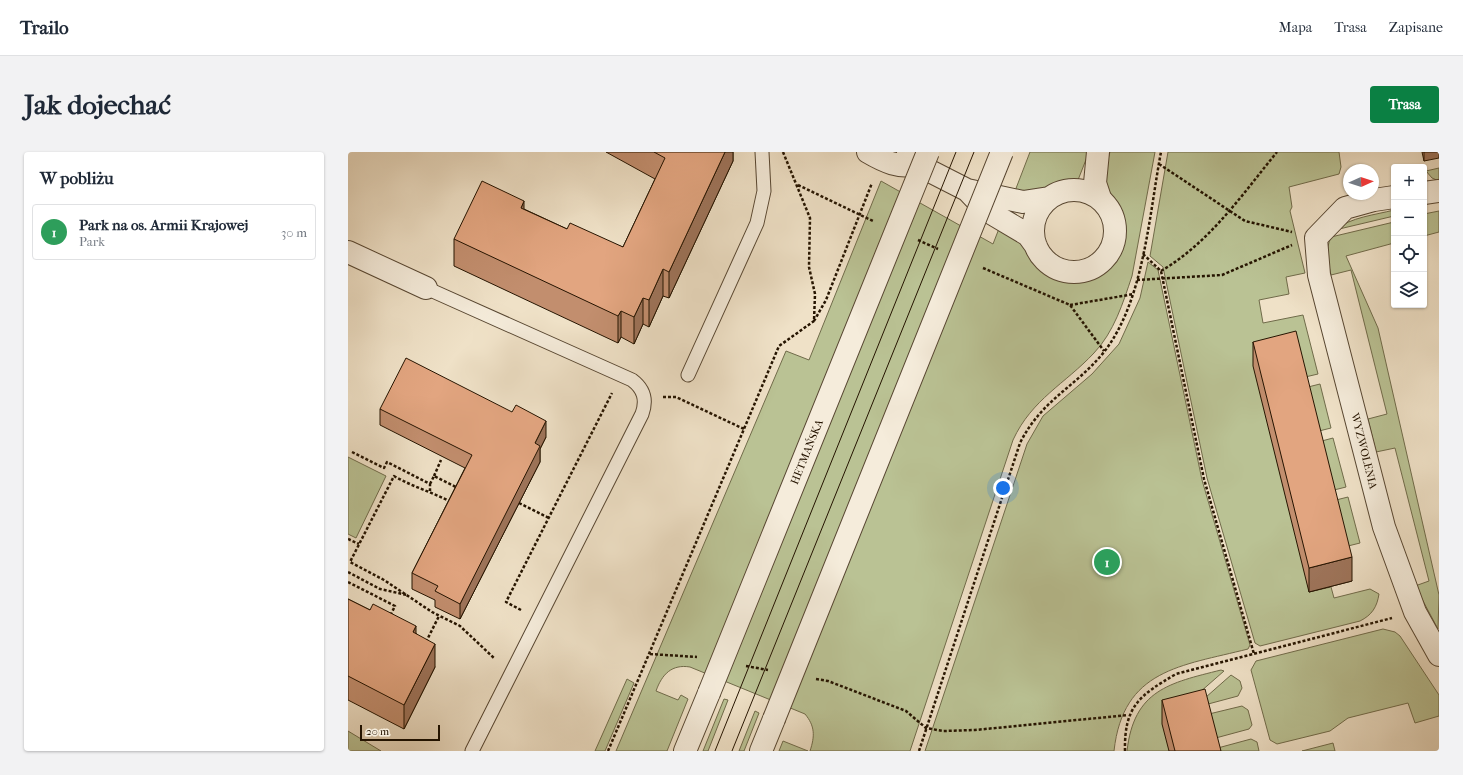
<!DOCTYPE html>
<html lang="pl">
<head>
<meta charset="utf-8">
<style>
	body { margin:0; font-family:"IM FELL French Canon",serif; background:#f2f2f3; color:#1f2937 }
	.controls { position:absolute; right:12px; top:12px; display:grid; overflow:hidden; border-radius:4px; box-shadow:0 1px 3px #0004 }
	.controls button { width:36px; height:36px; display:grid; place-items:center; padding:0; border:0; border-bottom:1px solid #e0e1e3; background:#fff; color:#1f2937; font:20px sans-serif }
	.compass { position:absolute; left:995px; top:12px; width:36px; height:36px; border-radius:50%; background:#fff; box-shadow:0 1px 3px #0004; rotate:87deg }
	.scale { position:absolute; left:12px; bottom:10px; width:80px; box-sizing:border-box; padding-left:4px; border:2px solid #251400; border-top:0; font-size:11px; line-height:14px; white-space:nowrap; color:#251400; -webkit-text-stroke:3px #f5ecdb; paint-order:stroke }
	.you { position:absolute; left:655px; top:336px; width:14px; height:14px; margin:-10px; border:3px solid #fff; border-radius:50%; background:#1a73e8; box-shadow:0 0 0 6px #1a73e833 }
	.badge { display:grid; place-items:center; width:26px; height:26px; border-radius:50%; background:#0b8043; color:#fff; font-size:13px; font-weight:700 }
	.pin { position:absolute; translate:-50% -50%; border:2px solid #fff; box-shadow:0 1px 4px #0006 }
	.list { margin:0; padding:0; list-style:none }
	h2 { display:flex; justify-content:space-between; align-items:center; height:52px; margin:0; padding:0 16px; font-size:17px }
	h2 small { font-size:13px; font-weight:400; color:#747a83 }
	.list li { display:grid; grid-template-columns:26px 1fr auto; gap:12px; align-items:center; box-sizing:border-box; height:56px; margin:0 8px 8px; padding:0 8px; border:1px solid #e0e1e3; border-radius:4px }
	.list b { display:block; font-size:15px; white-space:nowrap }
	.list p { margin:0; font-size:13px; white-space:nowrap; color:#747a83 }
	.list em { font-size:13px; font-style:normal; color:#747a83 }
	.icon { flex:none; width:22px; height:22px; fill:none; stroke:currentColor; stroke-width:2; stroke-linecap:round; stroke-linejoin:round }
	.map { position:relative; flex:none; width:1091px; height:599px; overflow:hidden; border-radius:4px }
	header { display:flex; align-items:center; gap:24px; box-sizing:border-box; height:56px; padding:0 20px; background:#fff; border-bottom:1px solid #e0e1e3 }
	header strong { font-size:19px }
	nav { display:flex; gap:22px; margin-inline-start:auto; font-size:14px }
	.intro { display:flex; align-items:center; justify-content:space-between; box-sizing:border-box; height:96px; padding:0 24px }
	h1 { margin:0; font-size:28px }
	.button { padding:10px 18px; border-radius:4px; background:#0b8043; color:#fff; font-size:14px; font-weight:700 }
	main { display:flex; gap:24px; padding:0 24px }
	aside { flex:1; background:#fff; border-radius:4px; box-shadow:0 1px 3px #0004 }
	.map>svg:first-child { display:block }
	.green { fill:#bac294; stroke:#706b4a }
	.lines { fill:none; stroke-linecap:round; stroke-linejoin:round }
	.service-casing { stroke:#584732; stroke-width:15 }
	.minor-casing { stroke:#584732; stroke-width:24 }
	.tertiary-casing { stroke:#584732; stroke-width:24 }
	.path { stroke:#251400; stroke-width:2.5; stroke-dasharray:3 2; stroke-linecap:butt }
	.service { stroke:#f5ecdb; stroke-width:13 }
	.minor { stroke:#f5ecdb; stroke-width:22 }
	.tertiary { stroke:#f5ecdb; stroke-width:22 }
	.tram { stroke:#251400; stroke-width:1 }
	.tertiary-bridge-casing { stroke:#584732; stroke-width:24; stroke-linecap:butt }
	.tertiary-bridge { stroke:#f5ecdb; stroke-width:22 }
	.wall { fill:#c28e6e; stroke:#251400 }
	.shaded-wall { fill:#9e745a; stroke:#251400 }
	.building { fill:#e2a580; stroke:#251400 }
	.labels { text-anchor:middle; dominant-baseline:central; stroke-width:4; stroke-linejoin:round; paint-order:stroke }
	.street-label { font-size:11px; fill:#251400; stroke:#f5ecdb }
</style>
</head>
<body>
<header>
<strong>Trailo</strong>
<nav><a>Mapa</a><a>Trasa</a><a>Zapisane</a></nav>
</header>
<div class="intro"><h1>Jak dojechać</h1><a class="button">Trasa</a></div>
<main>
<aside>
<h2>W pobliżu<small></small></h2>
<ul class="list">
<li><span class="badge" style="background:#2e9e5b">1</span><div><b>Park na os. Armii Krajowej</b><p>Park</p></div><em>30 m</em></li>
</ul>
</aside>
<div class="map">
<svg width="1091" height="599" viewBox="0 0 1091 599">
	<rect width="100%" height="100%" fill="#efe1c7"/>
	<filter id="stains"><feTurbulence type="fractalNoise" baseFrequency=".005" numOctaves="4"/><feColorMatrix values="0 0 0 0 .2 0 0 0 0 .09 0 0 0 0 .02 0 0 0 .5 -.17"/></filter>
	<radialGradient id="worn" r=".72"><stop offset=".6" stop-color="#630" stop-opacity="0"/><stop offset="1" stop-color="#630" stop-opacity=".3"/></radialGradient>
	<path class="green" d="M682 0H741L730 28 697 38 667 39Z
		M762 0H807L784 124C775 151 766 180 746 201 717 232 684 247 665 288L562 599H462C467 584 467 574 457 562L342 515C324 512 314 522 308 539L330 548 333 543 340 547 319 599H268L438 199 461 208 533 29 645 92 652 74 678 95 691 114 705 124 718 128 752 118 770 92V66L753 30Z
		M820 0H991L993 15 991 22 941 35 944 55 942 59 957 121 938 125 941 142 911 148 915 171 955 163 970 222 953 226 961 440 983 435 986 446 1022 437 1031 442C1029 455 1024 463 1012 469L912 494 907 491 859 326 815 115 802 104Z
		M1091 16V29L1084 26 1078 19Z
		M1046 58V64L987 78C1003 65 1027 63 1046 58Z
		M1091 59V80L1076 84V62Z
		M1046 70V91L998 104 1030 176 1091 443 1090 477 1067 434 1081 429 1047 296 1028 300 1020 267 1039 262 1003 118 983 123C980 110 977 98 983 85Z
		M800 110 810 118 854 328 902 493 900 497C833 514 775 517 766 599H577L679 292 695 264 744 222 771 192 792 146Z
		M972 232 983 276 967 280 956 236Z
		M985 286 998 335 982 339 970 290Z
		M0 305 38 324 8 386 0 382Z
		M1000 345 1012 391 996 395 984 349Z
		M1035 477 1047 480 1052 484 1091 543V564L1067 571 1060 551 1000 566 982 579 929 592 922 588 903 518 908 509Z
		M873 518 876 519 835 555 821 599H779C786 538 821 531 873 518Z
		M883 523 892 529 894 536 890 544 849 555V553Z
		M279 527 286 531 257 599H247Z
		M376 547 380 548 360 599H355Z
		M894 554 900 558 904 573 901 577 864 587 861 562Z
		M407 559 411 561 396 599H391Z
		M0 579 33 599H0Z
		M903 587 909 590 911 599H867L866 597Z
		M435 589 460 599H431Z
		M985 591 987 599H954Z"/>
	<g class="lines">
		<defs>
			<path id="service" d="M78 136 284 228C296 237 299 248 294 262L124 599
				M340 223 409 71 416 39 414 0"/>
			<path id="minor" d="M520 0C537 10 551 16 570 13
				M560 0 570 13 619 38 675 50 701 46
				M685 79a41 41 0 1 1 82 0a41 41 0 1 1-82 0Z
				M620 39 638 58 680 83 688 94
				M1076 41 1091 39
				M1046 45 1026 48 997 56 968 86 971 123 1036 375 1067 460 1091 503
				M0 100 78 136"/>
			<path id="tertiary" d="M750 0 747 31 752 46
				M337 599 361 541
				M413 599 426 567"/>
		</defs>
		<use href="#service" class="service-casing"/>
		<use href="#minor" class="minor-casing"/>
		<use href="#tertiary" class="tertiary-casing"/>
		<path class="path" d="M435 0 462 66 461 115 467 142 466 169 478 148 524 31
			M811 12 897 69 944 80
			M450 33 525 69
			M570 88 590 97
			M795 102 813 119 856 327 906 502
			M635 116 722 153 756 199
			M813 119C862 90 893 44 929 0
			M789 128 874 123 944 93
			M722 153 786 142
			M315 245H328L396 277
			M4 300 36 316 39 310 82 332V339
			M86 324 93 308
			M82 332 86 324 110 336
			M103 350C84 340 65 335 46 324L2 410 36 428 84 460 112 474 147 507
			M171 351 201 366
			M0 387 11 392
			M0 420 32 437 59 443
			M0 430 47 454 42 464
			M173 458 158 450 264 241
			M78 490 91 464
			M302 502 349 505
			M398 514 420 518
			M468 527 480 529 558 559 578 576 595 579 627 578 780 563
			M260 599 431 194 466 169
			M571 599 672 291C694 247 728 235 756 200 796 149 801 63 813 0
			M777 599C776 554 792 543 828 522L1044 466"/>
		<use href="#service" class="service"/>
		<use href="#minor" class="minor"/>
		<use href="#tertiary" class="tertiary"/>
		<path class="tram" d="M367 599 608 0
			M384 599 626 0"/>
		<defs>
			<path id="tertiary-bridge" d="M361 541 580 0
				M426 567 654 0"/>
		</defs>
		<use href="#tertiary-bridge" class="tertiary-bridge-casing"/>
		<use href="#tertiary-bridge" class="tertiary-bridge"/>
	</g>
	<path class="wall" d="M258 0H385V9L321 146 315 144 301 175 295 172 286 192 273 185 270 191 106 114V87L176 57 219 77 275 95 307 27Z
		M1074 0H1091L1076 9Z
		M905 190 1004 429 961 440 905 214Z
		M32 257 198 285 192 297V310L112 467 87 455V448L64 437V421L117 316 32 273Z
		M0 447 68 481 87 515 56 577 0 548Z
		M814 548 873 599H821L814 572Z"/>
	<path class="shaded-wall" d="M377 0H385V9L321 146V120Z
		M1076 0H1091V6L1076 9Z
		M176 49V76L173 56Z
		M315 117V144L301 175V148Z
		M295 146V172L286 192V165Z
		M273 159V185L270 191V164Z
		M198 269V285L192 297V310L112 467V452L187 291Z
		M1004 405V429L961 440V416Z
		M68 474V497L65 480Z
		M87 492V515L56 577V553Z"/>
	<path class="building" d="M306 0H377L321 120 315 117 301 148 295 146 286 165 273 159 270 164 106 87 134 29 176 49 173 56 219 77 222 71 275 95 317 6Z
		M948 179 1004 405 961 416 905 190Z
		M58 206 164 260 168 253 198 269 187 291 192 294 112 452 87 439 90 434 64 421 124 303 32 257Z
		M0 447 22 458 25 452 68 474 65 480 87 492 56 553 0 524Z
		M857 537 873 599H827L814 548Z"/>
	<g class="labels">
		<g class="street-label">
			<text transform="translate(1016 299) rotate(76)">WYZWOLENIA</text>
			<text transform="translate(459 300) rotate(-68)">HETMAŃSKA</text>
		</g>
	</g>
	<rect width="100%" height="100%" filter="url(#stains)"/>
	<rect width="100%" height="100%" fill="url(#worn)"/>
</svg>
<div class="controls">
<button>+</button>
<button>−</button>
<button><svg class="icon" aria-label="locate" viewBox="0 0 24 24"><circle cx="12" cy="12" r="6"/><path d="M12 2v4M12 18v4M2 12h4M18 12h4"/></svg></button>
<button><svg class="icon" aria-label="layers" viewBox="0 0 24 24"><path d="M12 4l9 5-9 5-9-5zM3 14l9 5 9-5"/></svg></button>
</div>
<svg class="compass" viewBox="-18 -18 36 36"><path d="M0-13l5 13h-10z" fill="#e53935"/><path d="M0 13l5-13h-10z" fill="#747a83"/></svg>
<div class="scale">20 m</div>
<div class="you"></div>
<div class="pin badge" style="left:759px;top:410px;background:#2e9e5b">1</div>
</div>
</main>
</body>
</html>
